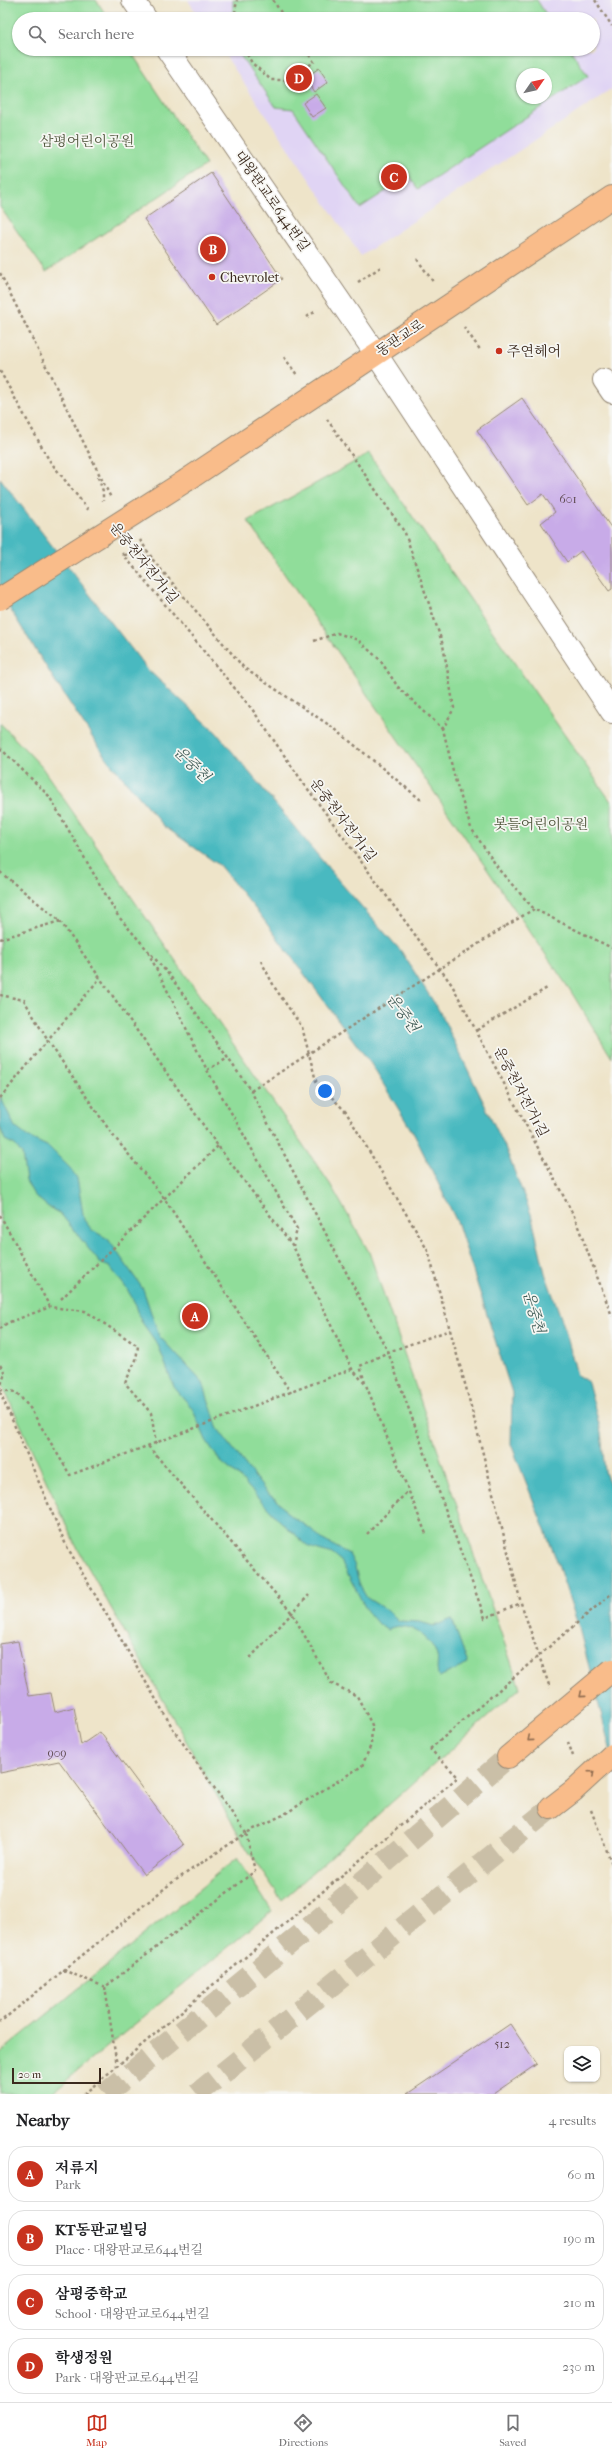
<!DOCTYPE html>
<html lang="en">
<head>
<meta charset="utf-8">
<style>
	body { margin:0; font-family:"IM FELL French Canon","Noto Serif KR",serif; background:#f2f2f2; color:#202124 }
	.controls { position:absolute; right:12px; bottom:12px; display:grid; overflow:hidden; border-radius:8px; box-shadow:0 1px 3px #0004 }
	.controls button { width:36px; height:36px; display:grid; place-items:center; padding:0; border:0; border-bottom:1px solid #e0e0e0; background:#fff; color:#202124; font:20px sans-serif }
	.compass { position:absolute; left:516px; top:68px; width:36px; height:36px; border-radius:50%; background:#fff; box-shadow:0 1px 3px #0004; rotate:56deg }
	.scale { position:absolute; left:12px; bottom:10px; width:89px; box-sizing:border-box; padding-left:4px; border:2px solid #3b2a1e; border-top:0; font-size:11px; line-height:14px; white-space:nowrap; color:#3b2a1e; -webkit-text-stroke:3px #f6f6f2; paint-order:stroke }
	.you { position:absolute; left:325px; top:1091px; width:14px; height:14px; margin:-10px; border:3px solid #fff; border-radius:50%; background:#1a73e8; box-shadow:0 0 0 6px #1a73e833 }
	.badge { display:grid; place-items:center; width:26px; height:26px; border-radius:50%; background:#c8321e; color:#fff; font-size:13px; font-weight:700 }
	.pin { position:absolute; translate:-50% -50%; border:2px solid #fff; box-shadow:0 1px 4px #0006 }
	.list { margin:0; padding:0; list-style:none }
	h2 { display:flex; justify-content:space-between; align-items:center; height:52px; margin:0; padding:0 16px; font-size:17px }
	h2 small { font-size:13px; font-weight:400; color:#757577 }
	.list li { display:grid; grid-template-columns:26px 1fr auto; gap:12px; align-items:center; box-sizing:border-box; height:56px; margin:0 8px 8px; padding:0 8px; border:1px solid #e0e0e0; border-radius:16px }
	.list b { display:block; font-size:15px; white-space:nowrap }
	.list p { margin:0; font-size:13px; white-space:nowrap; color:#757577 }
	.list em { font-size:13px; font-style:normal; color:#757577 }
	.icon { flex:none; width:22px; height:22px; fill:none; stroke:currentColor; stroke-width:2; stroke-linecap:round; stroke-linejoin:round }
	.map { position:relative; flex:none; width:612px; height:2094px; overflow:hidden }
	.search { position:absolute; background:#fff; box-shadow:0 1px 3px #0004; left:12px; right:12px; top:12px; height:44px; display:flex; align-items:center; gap:10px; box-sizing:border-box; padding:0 14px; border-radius:22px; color:#757577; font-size:15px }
	.sheet { height:308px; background:#fff }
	nav { display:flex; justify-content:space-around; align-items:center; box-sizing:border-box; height:56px; border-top:1px solid #e0e0e0; background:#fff; font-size:11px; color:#757577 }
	nav a { display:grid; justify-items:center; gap:2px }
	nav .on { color:#c8321e }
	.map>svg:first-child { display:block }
	.built { fill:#e0d4f4; fill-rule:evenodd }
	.green { fill:#90dd9a; stroke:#66845c; fill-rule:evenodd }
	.water { fill:#4ab9c0; stroke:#42726f }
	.building { fill:#c8abe8 }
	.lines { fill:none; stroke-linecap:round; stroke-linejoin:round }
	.highway-tunnel { stroke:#cabfa7; stroke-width:22; stroke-dasharray:22 11; stroke-linecap:butt }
	.minor-casing { stroke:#948774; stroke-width:24 }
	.major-casing { stroke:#948774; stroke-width:24 }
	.highway-casing { stroke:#948774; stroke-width:24 }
	.path { stroke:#948774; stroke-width:2.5; stroke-dasharray:3 3; stroke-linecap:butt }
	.minor { stroke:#fff; stroke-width:22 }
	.major { stroke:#f9bc8a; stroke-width:22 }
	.highway { stroke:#f9bc8a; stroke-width:22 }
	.major-bridge-casing { stroke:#948774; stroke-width:24; stroke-linecap:butt }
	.highway-bridge-casing { stroke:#948774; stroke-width:24; stroke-linecap:butt }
	.path-bridge { stroke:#948774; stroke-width:2.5; stroke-dasharray:3 3; stroke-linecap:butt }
	.major-bridge { stroke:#f9bc8a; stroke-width:22 }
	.highway-bridge { stroke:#f9bc8a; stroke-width:22 }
	.oneway { stroke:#906c4f }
	.poi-dot { fill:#c8321e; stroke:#f6f6f2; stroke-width:1.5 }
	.labels { text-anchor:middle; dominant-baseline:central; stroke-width:3.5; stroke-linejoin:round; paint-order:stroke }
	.number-label { font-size:12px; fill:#5e4a50 }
	.park-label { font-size:14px; fill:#50573d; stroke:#f6f6f2 }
	.street-label { font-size:14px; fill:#3b2a1e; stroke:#f6f6f2 }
	.poi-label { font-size:14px; fill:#3b2a1e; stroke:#f6f6f2; text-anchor:start }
	.water-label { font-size:15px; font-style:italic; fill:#405c57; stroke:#f6f6f2 }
</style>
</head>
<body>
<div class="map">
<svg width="612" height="2094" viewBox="0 0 612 2094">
	<rect width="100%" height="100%" fill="#f6f6f2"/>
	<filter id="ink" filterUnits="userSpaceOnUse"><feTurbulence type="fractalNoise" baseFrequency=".025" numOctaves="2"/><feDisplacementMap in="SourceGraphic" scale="8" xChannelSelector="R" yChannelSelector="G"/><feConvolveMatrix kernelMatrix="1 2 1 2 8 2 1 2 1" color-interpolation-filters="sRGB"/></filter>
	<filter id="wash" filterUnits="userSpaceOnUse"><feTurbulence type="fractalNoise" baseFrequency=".012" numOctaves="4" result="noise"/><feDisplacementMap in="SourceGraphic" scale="16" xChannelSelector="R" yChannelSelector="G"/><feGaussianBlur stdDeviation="0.9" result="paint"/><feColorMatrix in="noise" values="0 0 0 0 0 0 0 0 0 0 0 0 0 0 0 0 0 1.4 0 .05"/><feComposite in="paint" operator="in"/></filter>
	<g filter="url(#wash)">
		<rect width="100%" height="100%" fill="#eee4c9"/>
		<path class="built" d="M188 0H612V89L361 256 221 49H593V19H200ZM522 74H546V98H522Z"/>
		<path class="green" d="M0 0H96L109 19H19V49H129L206 165 46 272 0 207Z
			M233 0H537L549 19H223L233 12Z
			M236 49H570L588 76 418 189 409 176 360 208 293 109 276 107ZM522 74H546V98H522Z
			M369 454 612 803V1058L570 990 248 521Z
			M0 723 41 766 330 1184 369 1252 520 1688 282 1900 247 1849 75 1544 0 1380Z
			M237 1858 272 1911 50 2094H0V2053Z"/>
		<path class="water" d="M0 478 147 669 216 732 339 881 401 951 440 1012 505 1147 531 1214 545 1273 565 1329 577 1375 588 1382 601 1432 605 1472 612 1491V1756L579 1628 555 1556 511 1444 512 1393 458 1224 415 1136 371 1064 261 916 219 865 164 826 106 758 57 684 0 593Z
			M0 1096 15 1127 28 1137 49 1147 70 1168 77 1178 84 1220 92 1230 108 1239 143 1289 159 1336 203 1383 218 1429 267 1493 278 1501 288 1514 311 1529 323 1540 349 1554 354 1564 360 1586 367 1598 391 1613 399 1621 420 1622 434 1626 452 1619 468 1664 439 1677C435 1667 439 1663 437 1656 432 1637 405 1618 387 1630L378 1624 367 1611 341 1561 332 1554 309 1547 279 1520 239 1477 220 1461 206 1440 192 1408 174 1387 158 1345 141 1321 136 1305 127 1289 110 1267 100 1263 60 1213 47 1206 34 1195 26 1181 22 1154 15 1145 5 1140 0 1127Z"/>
		<g id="blocks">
			<path class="building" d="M319 68 328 82 314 92 305 78Z
				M316 94 326 108 312 117 303 103Z
				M211 173 282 279 216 325 144 219Z
				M522 398 612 529V589L609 591 581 551 567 562 541 523 555 512 543 494 528 505 477 430Z
				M18 1641 29 1696 51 1693 55 1712 74 1707 81 1745 100 1732 184 1845 144 1875 59 1761 0 1773V1644Z
				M510 2024 537 2064 493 2094H407Z"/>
		</g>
	</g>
	<g filter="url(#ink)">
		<use href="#blocks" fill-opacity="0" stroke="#948774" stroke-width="1"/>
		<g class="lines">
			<path class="highway-tunnel" d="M105 2094 305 1931 508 1757
				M197 2094 551 1808"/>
			<defs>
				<path id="minor" d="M133 0 146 19
					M167 49 376 354 612 712
					M604 380 612 392"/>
				<path id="major" d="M187 480 612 197"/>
				<path id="highway" d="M508 1757 551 1721
					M551 1808 573 1791"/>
			</defs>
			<use href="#minor" class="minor-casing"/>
			<use href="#major" class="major-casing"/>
			<use href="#highway" class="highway-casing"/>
			<path class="path" d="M273 0 285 19
				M595 0 612 26
				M234 19 237 0
				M244 49 252 63 271 80H287L314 62 305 49
				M417 259 434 283
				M0 273 111 498
				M358 282 381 267
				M307 317 316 311
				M464 327 481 351
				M284 357 297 375
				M0 371 49 460 90 512
				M327 419 405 533 443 645 454 708 443 729 455 779 471 828 500 871 534 909 612 948
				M98 477 103 491V501
				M140 540 152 558
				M122 553 252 709 302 781 452 985 574 1216 612 1316
				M124 555 144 554 153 560 244 668 335 729 421 800
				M314 641 337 633 358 640 380 660 398 687 443 729
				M0 748 49 796 118 916 170 976 251 1091 388 1352 485 1618 521 1603
				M0 872 60 921 218 1146 293 1246 352 1369 366 1385 426 1534
				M506 926 534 909
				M0 939 60 921
				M148 952 207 1070 297 1229 293 1246
				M261 961 275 988 302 1027 316 1081 346 1112 428 1251 467 1391 521 1603 550 1688
				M0 995 24 1000 48 1041 112 1134 164 1198 291 1393
				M477 1030 547 988
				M207 1070 228 1058
				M0 1098 100 978
				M0 1215 50 1307 85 1311 138 1346 136 1360 125 1383 151 1413 156 1443
				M61 1299 218 1146
				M0 1329 7 1323 50 1307
				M0 1365 5 1373 0 1388
				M365 1383 360 1366 388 1352 450 1330
				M0 1390 16 1392 30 1408 70 1475 352 1369
				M0 1392 66 1545 175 1732 246 1833 170 1884 0 2022
				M367 1534 407 1492
				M250 1658 309 1595
				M568 1742 573 1756
				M591 1810 612 1864
				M63 1970 105 1987 255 1871 246 1833 283 1815 362 1766 371 1745 372 1725 357 1696 331 1683 292 1613 148 1446
				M105 1987 117 2066
				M84 2094 458 1777 430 1749"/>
			<use href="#minor" class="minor"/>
			<use href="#major" class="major"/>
			<use href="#highway" class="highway"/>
			<defs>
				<path id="major-bridge" d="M0 599 187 480"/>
				<path id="highway-bridge" d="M551 1721 612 1670
					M573 1791 612 1755"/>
			</defs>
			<use href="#major-bridge" class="major-bridge-casing"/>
			<use href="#highway-bridge" class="highway-bridge-casing"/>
			<path class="path-bridge" d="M251 1091 506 926
				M430 1749 612 1593"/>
			<use href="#major-bridge" class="major-bridge"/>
			<use href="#highway-bridge" class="highway-bridge"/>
		</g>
		<defs><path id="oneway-chevron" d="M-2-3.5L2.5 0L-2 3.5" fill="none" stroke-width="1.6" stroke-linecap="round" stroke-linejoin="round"/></defs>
		<g class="oneway">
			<use href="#oneway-chevron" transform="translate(582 1695) rotate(140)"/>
			<use href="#oneway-chevron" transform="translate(530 1739) rotate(140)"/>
			<use href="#oneway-chevron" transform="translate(592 1773) rotate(-42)"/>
		</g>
	</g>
	<g class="poi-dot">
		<circle cx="212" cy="277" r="4"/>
		<circle cx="499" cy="351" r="4"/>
	</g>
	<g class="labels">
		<g class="number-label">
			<text x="568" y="499">601</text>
			<text x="57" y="1753">909</text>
			<text x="502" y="2044">512</text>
		</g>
		<g class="park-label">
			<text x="87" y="141">삼평어린이공원</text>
			<text x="541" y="824">봇들어린이공원</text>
		</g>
		<g class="street-label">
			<text transform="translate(272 201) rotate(55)">대왕판교로644번길</text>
			<text transform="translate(400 338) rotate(-34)">동판교로</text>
			<text transform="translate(144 563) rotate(51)">운중천자전거1길</text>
			<text transform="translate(343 820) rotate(53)">운중천자전거1길</text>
			<text transform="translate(521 1092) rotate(62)">운중천자전거1길</text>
		</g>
		<g class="poi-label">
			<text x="220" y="277">Chevrolet</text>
			<text x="507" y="351">주연헤어</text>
		</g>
		<g class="water-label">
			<text transform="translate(192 764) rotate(44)">운중천</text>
			<text transform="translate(403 1013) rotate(54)">운중천</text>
			<text transform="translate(534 1312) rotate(74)">운중천</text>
		</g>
	</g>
</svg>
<div class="controls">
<button><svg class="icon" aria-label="layers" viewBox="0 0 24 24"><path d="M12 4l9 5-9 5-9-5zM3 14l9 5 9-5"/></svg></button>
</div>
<svg class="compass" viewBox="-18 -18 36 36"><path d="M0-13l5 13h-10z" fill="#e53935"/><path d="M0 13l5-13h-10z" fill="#757577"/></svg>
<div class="scale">20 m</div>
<div class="you"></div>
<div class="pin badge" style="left:195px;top:1316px">A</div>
<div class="pin badge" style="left:213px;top:249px">B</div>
<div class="pin badge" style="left:394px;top:177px">C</div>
<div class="pin badge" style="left:299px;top:78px">D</div>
<div class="search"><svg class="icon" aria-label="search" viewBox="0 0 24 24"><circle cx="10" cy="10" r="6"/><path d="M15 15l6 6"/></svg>Search here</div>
</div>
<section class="sheet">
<h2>Nearby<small>4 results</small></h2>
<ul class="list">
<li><span class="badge">A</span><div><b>저류지</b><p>Park</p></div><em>60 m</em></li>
<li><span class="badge">B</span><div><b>KT동판교빌딩</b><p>Place · 대왕판교로644번길</p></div><em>190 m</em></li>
<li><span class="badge">C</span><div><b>삼평중학교</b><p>School · 대왕판교로644번길</p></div><em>210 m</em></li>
<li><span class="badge">D</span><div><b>학생정원</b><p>Park · 대왕판교로644번길</p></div><em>230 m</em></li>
</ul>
</section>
<nav>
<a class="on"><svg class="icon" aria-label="map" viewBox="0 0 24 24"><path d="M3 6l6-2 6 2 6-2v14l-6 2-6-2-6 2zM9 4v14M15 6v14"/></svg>Map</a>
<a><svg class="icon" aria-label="directions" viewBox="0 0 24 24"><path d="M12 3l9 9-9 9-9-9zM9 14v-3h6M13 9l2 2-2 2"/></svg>Directions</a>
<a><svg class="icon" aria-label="saved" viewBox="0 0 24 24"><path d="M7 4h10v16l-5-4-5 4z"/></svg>Saved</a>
</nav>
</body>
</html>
